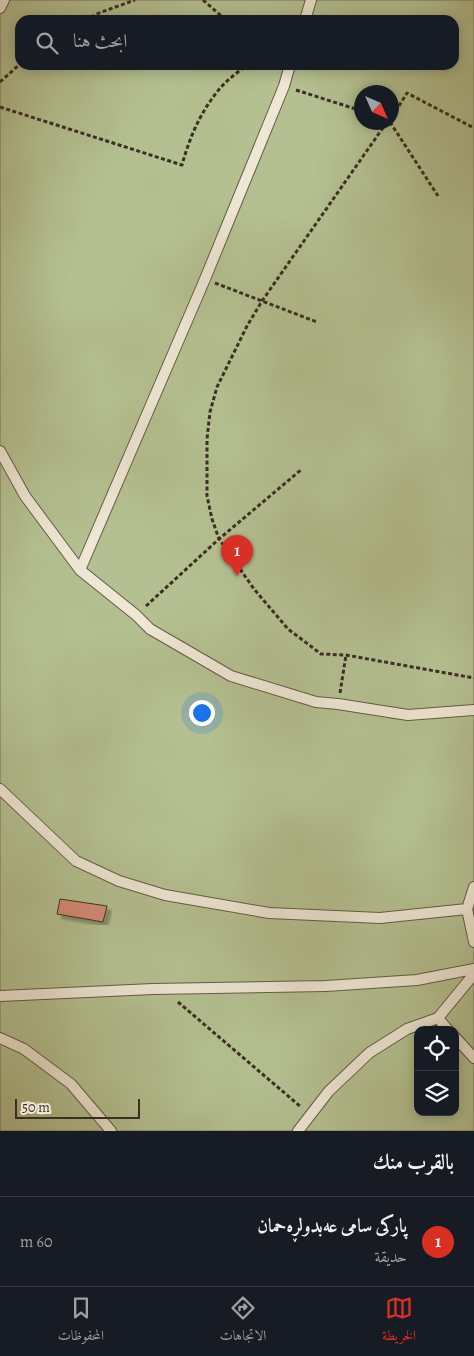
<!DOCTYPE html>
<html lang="ar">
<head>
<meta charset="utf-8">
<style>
	body { margin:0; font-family:Alegreya,Amiri,serif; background:#20242c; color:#f1f3f6; direction:rtl }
	.controls { position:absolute; right:15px; bottom:15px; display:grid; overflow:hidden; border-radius:10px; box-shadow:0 2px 12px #0003 }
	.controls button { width:45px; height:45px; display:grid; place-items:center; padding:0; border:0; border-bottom:1px solid #363941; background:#171b24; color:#f1f3f6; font:25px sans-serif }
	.compass { position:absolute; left:354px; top:85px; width:45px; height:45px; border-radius:50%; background:#171b24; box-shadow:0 2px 12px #0003; rotate:135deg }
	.scale { position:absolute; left:15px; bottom:12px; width:125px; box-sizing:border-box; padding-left:5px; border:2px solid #3b2e24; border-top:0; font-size:14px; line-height:18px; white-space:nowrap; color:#3b2e24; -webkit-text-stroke:4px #eee7d3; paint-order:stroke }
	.you { position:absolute; left:201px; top:712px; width:18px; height:18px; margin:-12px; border:4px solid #fff; border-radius:50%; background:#1a73e8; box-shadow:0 0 0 8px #1a73e833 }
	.badge { display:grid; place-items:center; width:32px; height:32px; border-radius:50%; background:#d93025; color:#fff; font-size:16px; font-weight:700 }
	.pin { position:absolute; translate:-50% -41px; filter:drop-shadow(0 1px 2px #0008) }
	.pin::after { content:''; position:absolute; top:26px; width:18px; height:15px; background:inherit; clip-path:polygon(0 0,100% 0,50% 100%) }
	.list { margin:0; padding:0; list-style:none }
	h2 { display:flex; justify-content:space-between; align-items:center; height:65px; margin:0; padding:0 20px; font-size:21px }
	h2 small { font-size:16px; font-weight:400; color:#9ea1a6 }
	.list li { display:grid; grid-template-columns:32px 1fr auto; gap:15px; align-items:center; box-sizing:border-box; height:90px; padding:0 20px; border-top:1px solid #363941 }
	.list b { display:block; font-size:19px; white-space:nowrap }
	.list p { margin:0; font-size:16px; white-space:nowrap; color:#9ea1a6 }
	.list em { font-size:16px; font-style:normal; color:#9ea1a6 }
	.icon { flex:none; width:28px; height:28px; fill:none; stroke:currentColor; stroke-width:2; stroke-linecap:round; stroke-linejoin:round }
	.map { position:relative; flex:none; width:474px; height:1131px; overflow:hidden; direction:ltr }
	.search { position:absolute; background:#171b24; box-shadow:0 2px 12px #0003; left:15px; right:15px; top:15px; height:55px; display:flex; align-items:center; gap:12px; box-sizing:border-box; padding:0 18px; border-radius:15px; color:#9ea1a6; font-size:19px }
	.sheet { height:155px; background:#171b24 }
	nav { display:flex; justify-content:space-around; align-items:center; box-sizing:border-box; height:70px; border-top:1px solid #363941; background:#171b24; font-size:14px; color:#9ea1a6 }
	nav a { display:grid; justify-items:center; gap:2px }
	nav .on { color:#d93025 }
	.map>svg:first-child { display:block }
	.green { fill:#b4c091; stroke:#78775a; fill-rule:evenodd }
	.building { fill:#d58b76; stroke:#3b2e24; filter:url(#shadow) }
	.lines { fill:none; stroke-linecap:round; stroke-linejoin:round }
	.service-casing { stroke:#66594a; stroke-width:12 }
	.path { stroke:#3b2e24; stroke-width:3; stroke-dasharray:4 2.5; stroke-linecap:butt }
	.service { stroke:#eee7d3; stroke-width:10 }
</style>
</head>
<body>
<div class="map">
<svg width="474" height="1131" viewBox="0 0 474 1131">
	<defs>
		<filter id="shadow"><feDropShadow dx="4.5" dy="4.5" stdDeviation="1" flood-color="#0004"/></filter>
	</defs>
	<rect width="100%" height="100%" fill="#e5dabc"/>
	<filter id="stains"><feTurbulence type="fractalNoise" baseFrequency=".004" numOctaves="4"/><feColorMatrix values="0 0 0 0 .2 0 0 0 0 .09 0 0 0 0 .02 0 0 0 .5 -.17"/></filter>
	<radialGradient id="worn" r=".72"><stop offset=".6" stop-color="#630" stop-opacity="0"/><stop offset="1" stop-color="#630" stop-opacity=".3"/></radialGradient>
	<path class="green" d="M0 0H474V1131H0ZM20 20H454V65H20ZM362 92H392V122H362ZM418 1030H455V1112H418Z"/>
	<path class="building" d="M60 899 107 906 103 922 57 914Z"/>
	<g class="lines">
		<defs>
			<path id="service" d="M0 8 4 0
				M305 20 311 0
				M0 451 25 496 80 570 136 615 150 629 231 676 316 702 338 704 408 715 474 710
				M80 570 205 279 284 86 290 65
				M0 789 76 861 119 881 165 895 269 913 380 918 467 909
				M474 887 467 909 474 942
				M0 996 153 989 326 986 417 980 474 969
				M438 1018 448 1030
				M455 1037 474 1058
				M0 1038 24 1049 71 1084 111 1131
				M298 1131 329 1091 369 1053 407 1029 438 1018 474 974"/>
		</defs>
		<use href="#service" class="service-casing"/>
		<path class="path" d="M203 0 226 20
			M85 20 99 13 135 0
			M0 82 20 64
			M296 90 362 111
			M0 107 182 165C190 136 202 108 223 85 230 78 239 71 247 65
			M392 117 407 93 474 128
			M387 122 262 301 247 326 217 387 210 412 207 439V496L212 519 219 539 254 589 288 629 321 654 346 655 474 678
			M390 122 438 196
			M215 283 317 322
			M146 606 219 539 302 469
			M340 693 346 655
			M178 1002 301 1107"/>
		<use href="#service" class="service"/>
	</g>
	<rect width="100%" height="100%" filter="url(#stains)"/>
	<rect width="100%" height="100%" fill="url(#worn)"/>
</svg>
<div class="controls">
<button><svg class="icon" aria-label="locate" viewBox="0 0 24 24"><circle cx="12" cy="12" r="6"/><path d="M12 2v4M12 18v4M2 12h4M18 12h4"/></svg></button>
<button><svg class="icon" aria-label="layers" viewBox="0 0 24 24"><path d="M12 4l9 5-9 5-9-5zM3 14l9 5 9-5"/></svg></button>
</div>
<svg class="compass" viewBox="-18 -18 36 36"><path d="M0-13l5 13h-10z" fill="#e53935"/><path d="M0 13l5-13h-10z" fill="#9ea1a6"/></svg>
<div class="scale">50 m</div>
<div class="you"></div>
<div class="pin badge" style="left:237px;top:576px">1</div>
<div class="search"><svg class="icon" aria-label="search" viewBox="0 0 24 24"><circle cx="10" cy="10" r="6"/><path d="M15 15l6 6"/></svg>ابحث هنا</div>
</div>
<section class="sheet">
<h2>بالقرب منك<small></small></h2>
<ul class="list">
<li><span class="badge">1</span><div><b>پارکی سامی عەبدولڕەحمان</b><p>حديقة</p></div><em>60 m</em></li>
</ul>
</section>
<nav>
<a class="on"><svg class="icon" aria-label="map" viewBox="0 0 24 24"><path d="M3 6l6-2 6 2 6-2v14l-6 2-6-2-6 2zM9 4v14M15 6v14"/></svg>الخريطة</a>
<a><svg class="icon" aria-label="directions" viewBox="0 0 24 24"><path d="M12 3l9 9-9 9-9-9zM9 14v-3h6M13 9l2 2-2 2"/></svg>الاتجاهات</a>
<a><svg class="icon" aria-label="saved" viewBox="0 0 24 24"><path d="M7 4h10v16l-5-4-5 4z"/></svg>المحفوظات</a>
</nav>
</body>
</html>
